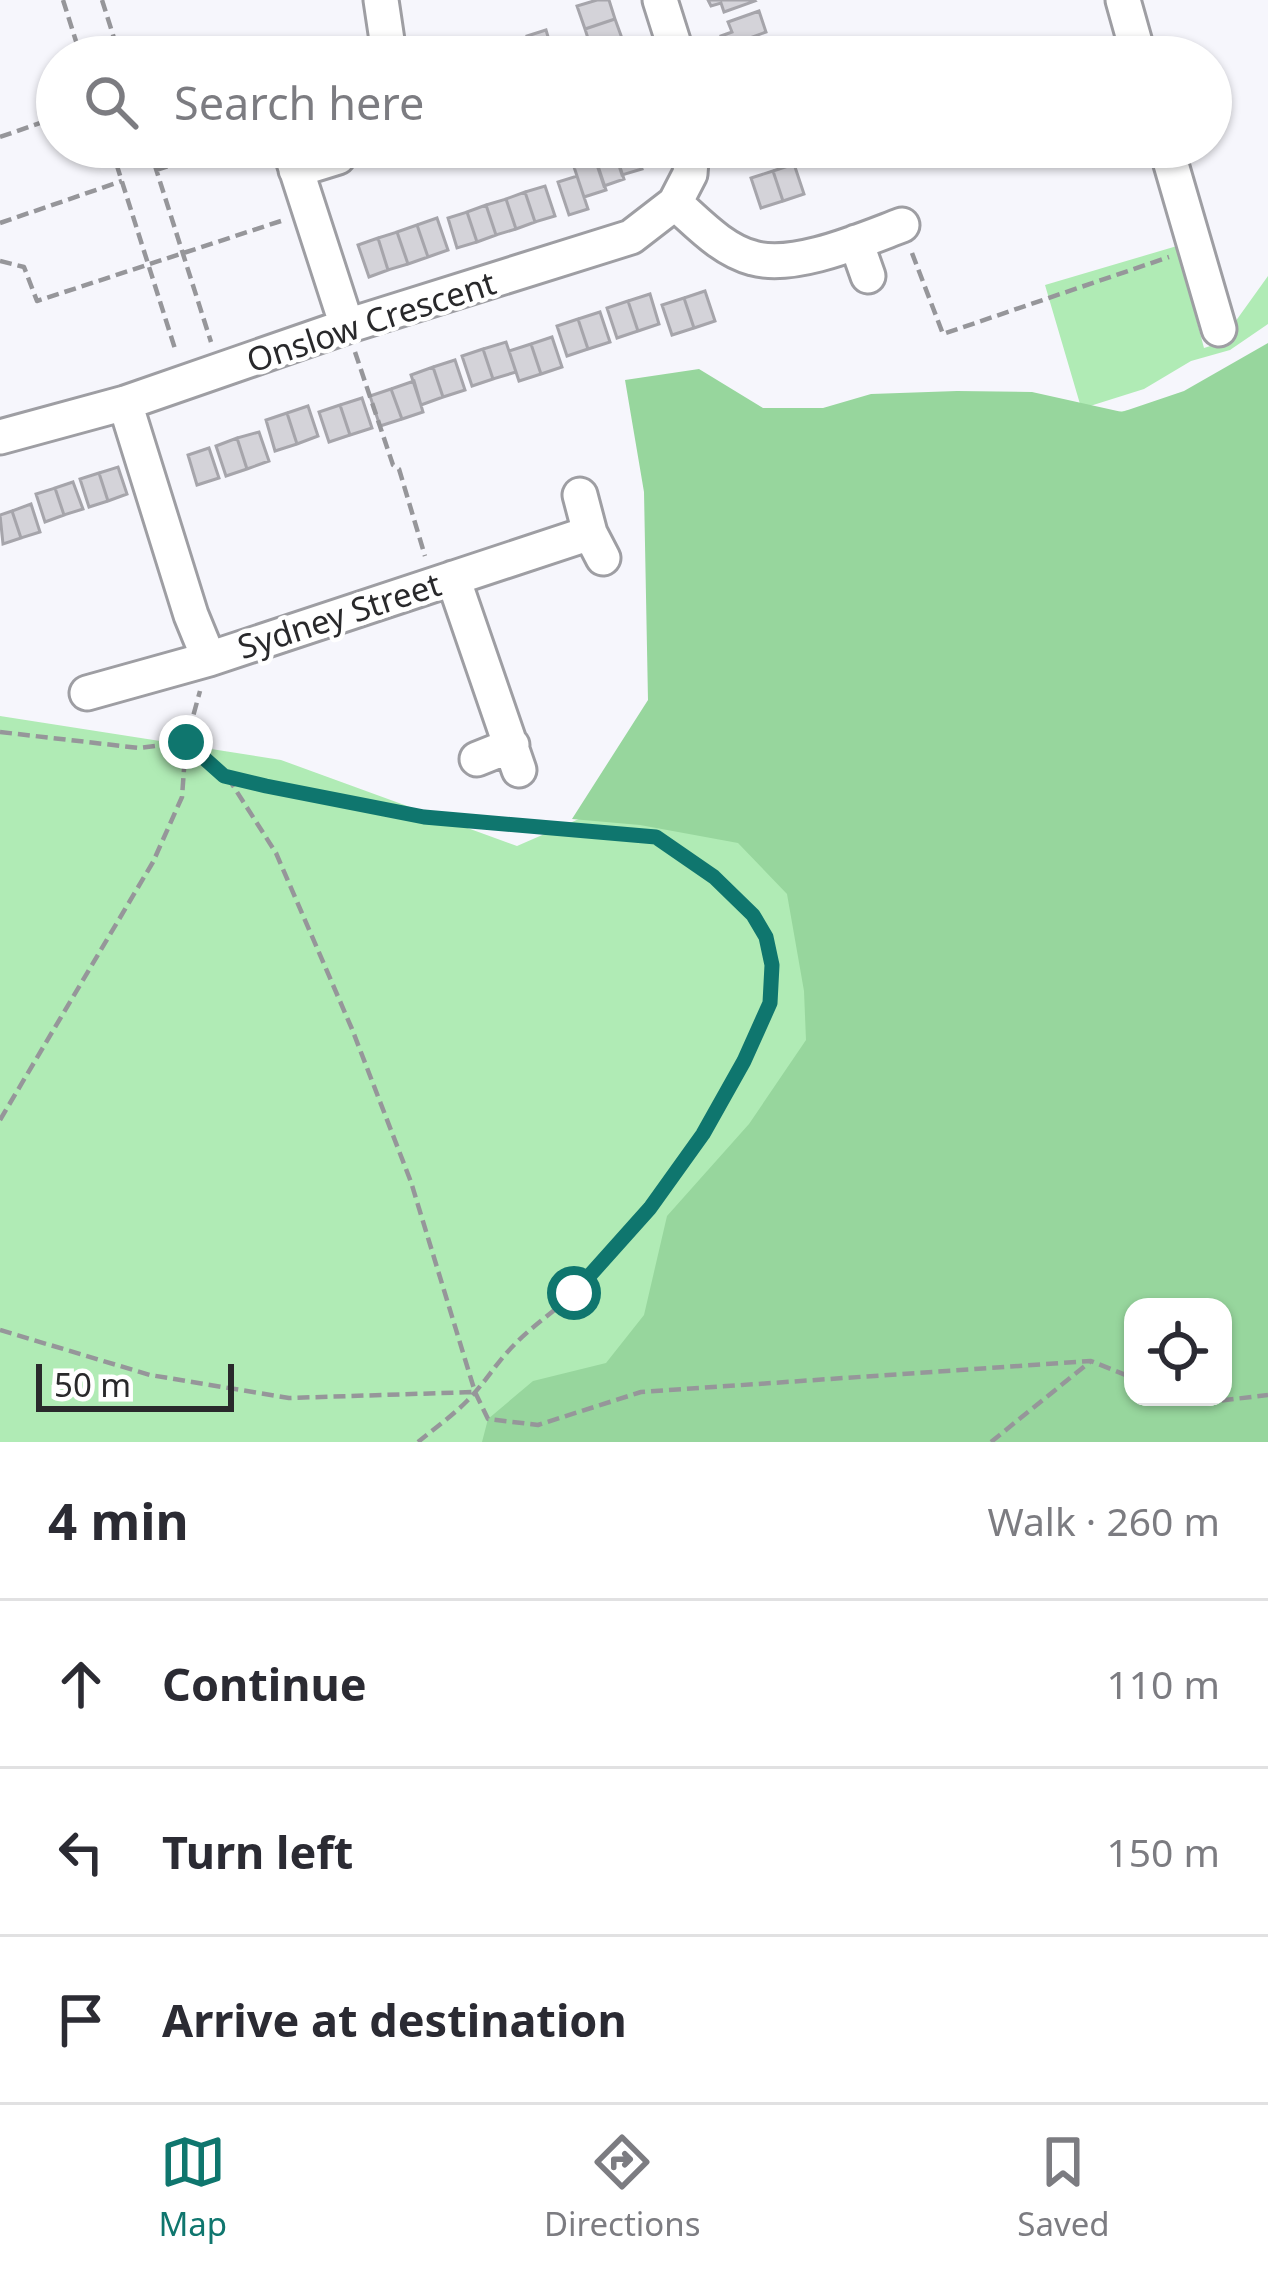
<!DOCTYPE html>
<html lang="en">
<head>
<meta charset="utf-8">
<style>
	body { margin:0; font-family:"Noto Sans",sans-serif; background:#f7f7f7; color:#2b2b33 }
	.controls { position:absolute; right:36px; bottom:36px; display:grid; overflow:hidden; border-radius:24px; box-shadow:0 3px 9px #0004 }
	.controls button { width:108px; height:108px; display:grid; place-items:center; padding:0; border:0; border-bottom:3px solid #e1e1e2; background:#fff; color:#2b2b33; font:60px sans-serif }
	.scale { position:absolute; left:36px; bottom:30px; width:198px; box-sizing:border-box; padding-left:12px; border:6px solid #29292b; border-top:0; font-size:33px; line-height:42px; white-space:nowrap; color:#29292b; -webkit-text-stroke:9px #fff; paint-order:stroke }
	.stop { position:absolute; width:36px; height:36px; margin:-27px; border:9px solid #0f766e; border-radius:50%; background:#fff }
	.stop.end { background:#0f766e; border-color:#fff; box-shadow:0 3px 12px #0008 }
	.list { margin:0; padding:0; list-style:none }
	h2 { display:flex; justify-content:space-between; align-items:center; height:156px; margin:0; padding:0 48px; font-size:51px }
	h2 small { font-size:39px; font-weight:400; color:#7c7c81 }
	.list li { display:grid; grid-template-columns:78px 1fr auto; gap:36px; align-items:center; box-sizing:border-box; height:168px; padding:0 48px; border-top:3px solid #e1e1e2 }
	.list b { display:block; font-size:45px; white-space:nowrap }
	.list em { font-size:39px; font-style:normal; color:#7c7c81 }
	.icon { flex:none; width:66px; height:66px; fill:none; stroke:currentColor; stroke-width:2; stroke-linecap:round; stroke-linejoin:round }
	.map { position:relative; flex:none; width:1268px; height:1442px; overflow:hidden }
	.search { position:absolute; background:#fff; box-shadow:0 3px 9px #0004; left:36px; right:36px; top:36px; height:132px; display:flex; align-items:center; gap:30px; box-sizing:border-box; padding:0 42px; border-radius:66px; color:#7c7c81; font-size:45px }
	.sheet { height:660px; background:#fff }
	nav { display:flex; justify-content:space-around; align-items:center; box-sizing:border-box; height:168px; border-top:3px solid #e1e1e2; background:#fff; font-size:33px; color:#7c7c81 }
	nav a { display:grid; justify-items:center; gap:6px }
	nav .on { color:#0f766e }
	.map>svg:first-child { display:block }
	.green { fill:#b0ebb5; fill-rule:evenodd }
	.forest { fill:#97d69d; fill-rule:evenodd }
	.building { fill:#d4d3d9; stroke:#a6a5ab; stroke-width:3 }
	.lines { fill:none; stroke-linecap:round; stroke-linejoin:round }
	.minor-casing { stroke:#9e9ea3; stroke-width:39 }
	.path { stroke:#96969a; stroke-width:4.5; stroke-dasharray:12 6; stroke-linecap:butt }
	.minor { stroke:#fff; stroke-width:33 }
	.route { stroke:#0f766e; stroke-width:15 }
	.labels { text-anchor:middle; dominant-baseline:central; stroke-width:9; stroke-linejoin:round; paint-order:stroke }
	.street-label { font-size:33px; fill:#29292b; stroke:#fff }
</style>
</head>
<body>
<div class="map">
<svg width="1268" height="1442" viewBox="0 0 1268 1442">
	<rect width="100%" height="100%" fill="#f6f6fc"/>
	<path class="green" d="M1177 246 1204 348 1220 343 1268 276V324L1230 350 1191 361 1144 389 1090 406 1080 404 1045 285Z
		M1193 400 1268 1442H0V716L281 760 517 846 595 812 1080 418ZM1133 1307H1223V1397H1133Z"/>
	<path class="forest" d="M1268 343V1442H482L488 1419 533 1381 606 1363 644 1315 667 1216 749 1124 806 1040 804 991 787 894 738 843 640 825 572 819 648 700 644 492 625 380 699 369 763 408H823L871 394 957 391 1032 392 1122 412 1184 391ZM1133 1307H1223V1397H1133Z"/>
	<path class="building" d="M597 0H609L615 19 585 29 577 6Z
		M708 0H754L755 1 724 12 721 3 711 6Z
		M759 11 766 32 725 47 721 36 732 32 728 22Z
		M615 19 623 41 592 51 585 29Z
		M546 30 554 57H533L527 36Z
		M767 39 774 57H728L727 54Z
		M623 41 628 57H594L592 51Z
		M613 147H634L642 169 622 175Z
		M634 147H657L660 157 640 164Z
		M614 149 624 179 604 186 594 156Z
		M596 160 606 190 584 197 574 167Z
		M794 164 804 194 783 201 773 171Z
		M773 171 783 201 761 208 751 178Z
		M577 176 588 209 569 215 558 182Z
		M545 186 555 216 535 222 525 192Z
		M525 192 535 222 516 229 506 199Z
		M506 199 516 229 496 235 486 205Z
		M486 205 496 235 477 242 467 212Z
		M467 212 477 242 457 248 448 218Z
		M437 218 448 250 428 257 417 225Z
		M417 225 428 257 408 264 397 232Z
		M397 232 408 264 388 270 378 238Z
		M378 238 388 270 369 277 358 245Z
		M705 291 715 321 694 328 684 298Z
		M650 294 659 324 638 331 628 301Z
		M684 298 694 328 672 335 662 305Z
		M628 301 638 331 617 338 607 308Z
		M600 312 610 342 588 349 578 319Z
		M578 319 588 349 567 356 557 326Z
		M552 337 562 367 541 374 531 344Z
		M506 342 516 372 493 379 483 349Z
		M531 344 541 374 519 381 509 351Z
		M483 349 493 379 472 386 462 356Z
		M455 360 465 390 443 397 433 367Z
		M433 367 443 397 421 405 411 375Z
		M414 381 423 412 402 419 391 389Z
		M391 389 402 419 380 426 370 396Z
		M362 398 372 428 350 435 340 405Z
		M340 405 350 435 329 442 319 412Z
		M308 406 318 436 297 444 287 413Z
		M287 413 297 444 275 451 266 420Z
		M259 432 269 461 247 469 237 438Z
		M237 438 247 469 226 476 216 446Z
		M209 448 219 478 197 485 188 455Z
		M118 467 127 494 108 501 99 473Z
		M99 473 108 501 89 507 80 479Z
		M73 482 83 509 64 515 55 488Z
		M55 488 64 515 45 522 36 494Z
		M31 504 40 532 21 538 12 511Z
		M12 511 21 538 3 544 0 515Z"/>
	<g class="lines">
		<defs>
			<path id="minor" d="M381 0 388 47
				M660 0 678 57
				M1123 0 1139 57
				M289 147 347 326
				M1166 147 1219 329
				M296 170 338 157
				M675 203C698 223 722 250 753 258 794 270 862 240 902 225
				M856 242 868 276
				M125 403 191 615 209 659
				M0 437 125 403 347 326 631 237 675 203 690 174 692 147
				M580 495 590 533 603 558
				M453 578 519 770
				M87 693 209 659 590 533
				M477 759 512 745"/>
		</defs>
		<use href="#minor" class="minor-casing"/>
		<path class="path" d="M63 0 81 57
			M102 0 120 57
			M0 137 57 117
			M111 147 176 352
			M149 147 211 342
			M156 170 229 147
			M0 223 122 181
			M912 253 943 334 1169 257
			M0 261 24 267 37 301 281 221
			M355 352 393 465 399 469 425 556
			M0 732 139 748 186 742 200 691
			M186 742 230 781 276 853 352 1029 411 1182 475 1392 488 1419 538 1425 641 1392 1091 1361 1133 1378
			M229 778 424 817 655 837C702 857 771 912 772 968 774 1061 640 1225 576 1291 557 1310 533 1325 514 1345 497 1362 484 1384 467 1401 452 1416 434 1429 418 1442
			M0 1120 153 862 182 797 186 742
			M0 1330 150 1375 289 1398 475 1392
			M1168 1397 1209 1402 1268 1395
			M991 1442 1091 1361"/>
		<use href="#minor" class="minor"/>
	</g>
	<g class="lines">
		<path class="route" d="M186 742 224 776 266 786 424 817 656 837 714 877 753 915 766 937 772 965 770 1003 744 1061 703 1134 650 1208 574 1293"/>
	</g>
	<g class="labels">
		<g class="street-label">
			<text transform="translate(371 321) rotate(-18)">Onslow Crescent</text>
			<text transform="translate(339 615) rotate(-18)">Sydney Street</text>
		</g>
	</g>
</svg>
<div class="controls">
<button><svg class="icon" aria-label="locate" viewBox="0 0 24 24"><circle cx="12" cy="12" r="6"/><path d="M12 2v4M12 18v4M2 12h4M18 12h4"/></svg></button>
</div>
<div class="scale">50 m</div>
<div class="stop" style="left:574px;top:1293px"></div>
<div class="stop end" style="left:186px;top:742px"></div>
<div class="search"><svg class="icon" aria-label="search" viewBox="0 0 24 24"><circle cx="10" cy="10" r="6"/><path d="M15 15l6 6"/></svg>Search here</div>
</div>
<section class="sheet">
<h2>4 min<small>Walk · 260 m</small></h2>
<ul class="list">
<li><svg class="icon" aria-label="ahead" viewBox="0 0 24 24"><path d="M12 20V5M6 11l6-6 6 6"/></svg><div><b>Continue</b></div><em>110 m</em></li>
<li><svg class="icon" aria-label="left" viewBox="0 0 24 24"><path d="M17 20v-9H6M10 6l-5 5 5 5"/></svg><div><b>Turn left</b></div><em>150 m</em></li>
<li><svg class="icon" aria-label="arrive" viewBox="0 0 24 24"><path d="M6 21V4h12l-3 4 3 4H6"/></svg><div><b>Arrive at destination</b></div></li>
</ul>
</section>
<nav>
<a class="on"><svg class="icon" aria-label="map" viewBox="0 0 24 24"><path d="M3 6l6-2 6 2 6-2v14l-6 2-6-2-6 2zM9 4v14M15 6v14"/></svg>Map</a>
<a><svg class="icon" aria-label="directions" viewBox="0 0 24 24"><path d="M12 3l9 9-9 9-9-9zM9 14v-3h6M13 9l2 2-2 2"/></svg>Directions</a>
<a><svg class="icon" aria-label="saved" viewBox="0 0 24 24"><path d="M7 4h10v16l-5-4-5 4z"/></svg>Saved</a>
</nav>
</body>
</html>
